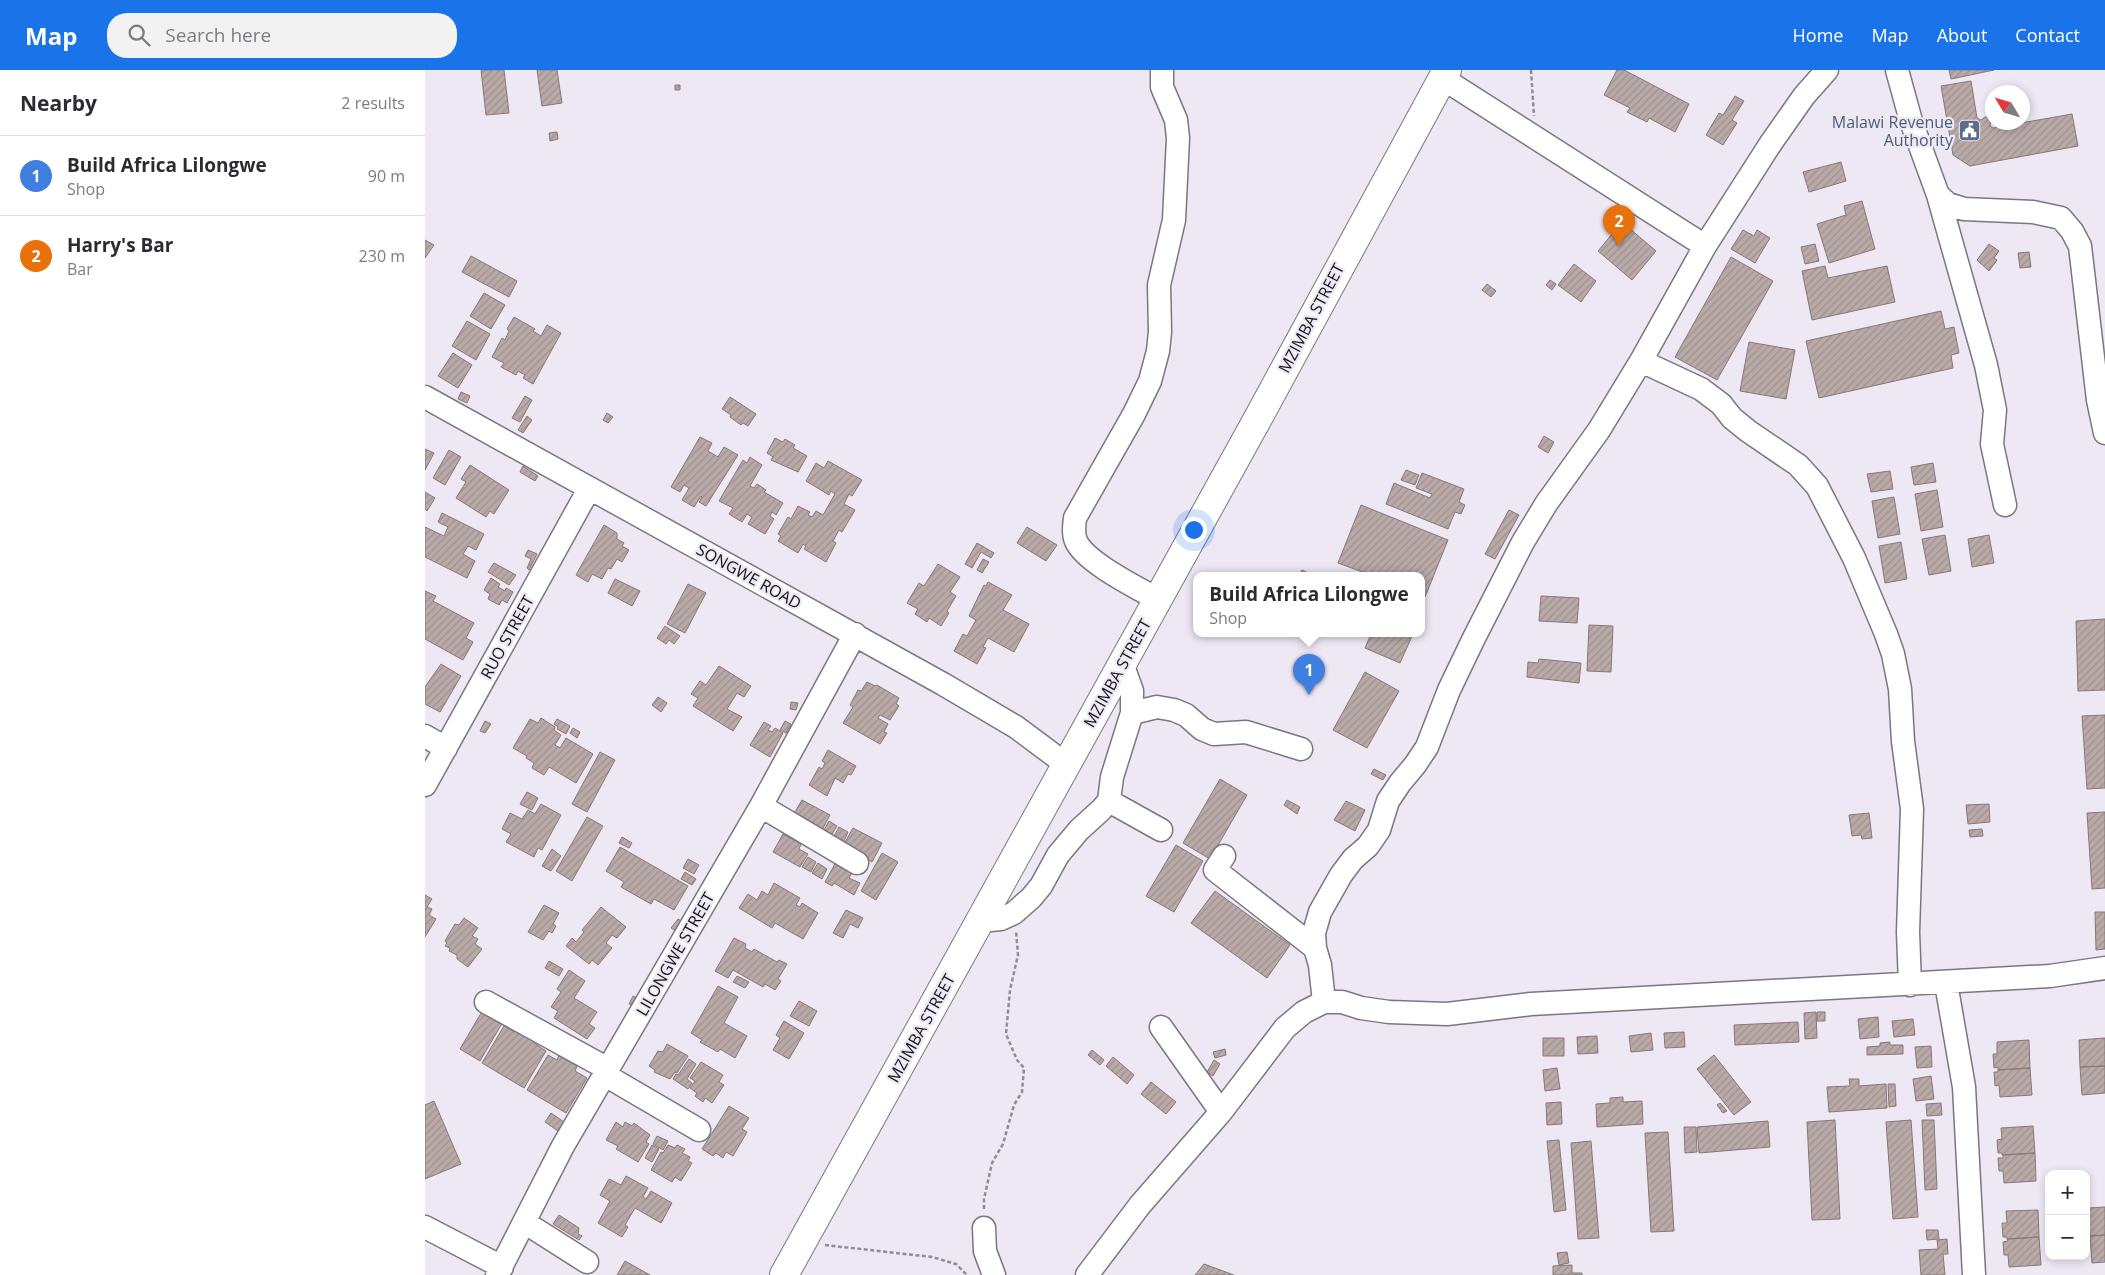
<!DOCTYPE html>
<html lang="en">
<head>
<meta charset="utf-8">
<style>
	body { margin:0; font-family:"Open Sans",sans-serif; background:#f2f2f3; color:#2b2b33 }
	.controls { position:absolute; right:15px; bottom:15px; display:grid; overflow:hidden; border-radius:10px; box-shadow:0 2px 8px #0003 }
	.controls button { width:45px; height:45px; display:grid; place-items:center; padding:0; border:0; border-bottom:1px solid #e1e1e2; background:#fff; color:#2b2b33; font:25px sans-serif }
	.compass { position:absolute; left:1560px; top:15px; width:45px; height:45px; border-radius:50%; background:#fff; box-shadow:0 2px 8px #0003; rotate:308deg }
	.you { position:absolute; left:768px; top:459px; width:18px; height:18px; margin:-12px; border:4px solid #fff; border-radius:50%; background:#1a73e8; box-shadow:0 0 0 8px #1a73e833 }
	.badge { display:grid; place-items:center; width:32px; height:32px; border-radius:50%; background:#1a73e8; color:#fff; font-size:16px; font-weight:700 }
	.pin { position:absolute; translate:-50% -41px; filter:drop-shadow(0 1px 2px #0008) }
	.pin::after { content:''; position:absolute; top:26px; width:18px; height:15px; background:inherit; clip-path:polygon(0 0,100% 0,50% 100%) }
	.popup { position:absolute; left:768px; top:502px; width:232px; height:65px; box-sizing:border-box; display:grid; place-content:center; border-radius:10px; background:#fff; filter:drop-shadow(0 1px 4px #0005); font-size:16px; white-space:nowrap; color:#7c7c81 }
	.popup b { font-size:19px; color:#2b2b33 }
	.popup::after { content:''; position:absolute; left:50%; top:100%; margin-left:-10px; border:10px solid transparent; border-top-color:#fff }
	.list { margin:0; padding:0; list-style:none }
	h2 { display:flex; justify-content:space-between; align-items:center; height:65px; margin:0; padding:0 20px; font-size:21px }
	h2 small { font-size:16px; font-weight:400; color:#7c7c81 }
	.list li { display:grid; grid-template-columns:32px 1fr auto; gap:15px; align-items:center; box-sizing:border-box; height:80px; padding:0 20px; border-top:1px solid #e1e1e2 }
	.list b { display:block; font-size:19px; white-space:nowrap }
	.list p { margin:0; font-size:16px; white-space:nowrap; color:#7c7c81 }
	.list em { font-size:16px; font-style:normal; color:#7c7c81 }
	.icon { flex:none; width:28px; height:28px; fill:none; stroke:currentColor; stroke-width:2; stroke-linecap:round; stroke-linejoin:round }
	.map { position:relative; flex:none; width:1680px; height:1205px; overflow:hidden }
	header { display:flex; align-items:center; gap:30px; box-sizing:border-box; height:70px; padding:0 25px; background:#1a73e8; color:#fff }
	header strong { font-size:24px }
	nav { display:flex; gap:28px; margin-inline-start:auto; font-size:18px }
	.search { width:350px; height:45px; background:#f2f2f3; display:flex; align-items:center; gap:12px; box-sizing:border-box; padding:0 18px; border-radius:20px; color:#7c7c81; font-size:19px }
	main { display:flex }
	aside { flex:1; background:#fff }
	.map>svg:first-child { display:block }
	.building { fill:url(#building-hatch); stroke:#877876 }
	.lines { fill:none; stroke-linecap:round; stroke-linejoin:round }
	.minor-casing { stroke:#7b7681; stroke-width:25 }
	.major-casing { stroke:#7b7681; stroke-width:30 }
	.path { stroke:#908b94; stroke-width:2.5; stroke-dasharray:4 2.5; stroke-linecap:butt }
	.minor { stroke:#fff; stroke-width:22 }
	.major { stroke:#fff; stroke-width:28 }
	.labels { text-anchor:middle; dominant-baseline:central; stroke-width:4.5; stroke-linejoin:round; paint-order:stroke }
	.service-label { font-size:16px; fill:#4e5e75; stroke:#eee8f5; text-anchor:end }
	.street-label { font-size:16px; fill:#141216; stroke:#eee8f5 }
</style>
</head>
<body>
<header>
<strong>Map</strong>
<div class="search"><svg class="icon" aria-label="search" viewBox="0 0 24 24"><circle cx="10" cy="10" r="6"/><path d="M15 15l6 6"/></svg>Search here</div>
<nav><a>Home</a><a>Map</a><a>About</a><a>Contact</a></nav>
</header>
<main>
<aside>
<h2>Nearby<small>2 results</small></h2>
<ul class="list">
<li><span class="badge" style="background:#3f7fe0">1</span><div><b>Build Africa Lilongwe</b><p>Shop</p></div><em>90 m</em></li>
<li><span class="badge" style="background:#e8710a">2</span><div><b>Harry's Bar</b><p>Bar</p></div><em>230 m</em></li>
</ul>
</aside>
<div class="map">
<svg width="1680" height="1205" viewBox="0 0 1680 1205">
	<defs>
		<pattern id="building-hatch" width="6" height="6" patternUnits="userSpaceOnUse" patternTransform="scale(1.25)"><rect width="6" height="6" fill="#b9aaa8"/><path d="M-1 1l2-2M0 6l6-6M5 7l2-2" fill="none" stroke="#9e9190"/></pattern>
	</defs>
	<rect width="100%" height="100%" fill="#eee8f5"/>
	<path class="building" d="M56 0H79L84 43 61 45Z
		M112 0H132L137 33 117 36Z
		M1192 0H1199L1264 34 1250 62 1224 48 1222 52 1202 42 1205 38 1179 25Z
		M1524 0H1569L1526 9Z
		M1546 11 1552 48 1556 50 1560 47 1566 48 1565 56 1568 58 1647 44 1653 76 1545 96 1528 85 1516 16Z
		M250 15H255V20H250Z
		M1310 26 1319 31 1307 50 1312 53 1298 75 1281 65 1294 43 1298 45Z
		M132 62 133 69 125 71 124 63Z
		M1416 92 1421 111 1384 122 1378 102Z
		M1437 131 1450 179 1404 193 1392 154 1421 145 1419 136Z
		M1197 152 1231 181 1207 210 1173 181Z
		M1318 160 1329 166 1332 160 1345 168 1330 193 1306 179Z
		M0 170 9 175 0 188Z
		M1390 174 1394 191 1380 194 1376 177Z
		M1564 174 1574 181 1569 188 1572 190 1564 201 1552 190Z
		M1604 182 1606 197 1595 198 1593 183Z
		M46 186 92 211 84 227 37 202Z
		M1306 187 1348 211 1292 310 1250 287Z
		M1149 194 1171 211 1156 232 1133 215Z
		M1400 196 1403 208 1462 196 1470 232 1387 250 1377 201Z
		M1125 210 1131 214 1127 220 1121 215Z
		M1062 214 1071 221 1066 227 1057 220Z
		M59 223 80 235 66 259 45 246Z
		M1516 241 1520 259 1529 257 1534 283 1526 285 1528 298 1394 328 1381 271Z
		M89 247 110 259 108 261 116 266 122 255 136 263 108 314 98 308 100 305 93 301 91 305 76 297 79 293 67 287 77 268 80 270 84 261 82 259Z
		M42 251 65 264 51 290 27 276Z
		M1324 272 1370 280 1361 329 1315 321Z
		M28 283 47 295 33 318 13 306Z
		M36 322 45 326 42 333 33 329Z
		M100 326 107 330 95 352 87 348Z
		M305 327 331 344 323 356 318 353 316 355 305 347 306 345 297 339Z
		M182 343 188 347 183 353 178 350Z
		M102 346 107 350 98 363 93 360Z
		M1119 366 1129 372 1123 383 1113 377Z
		M275 367 287 373 283 381 293 387 299 377 313 385 281 436 274 432 277 427 276 426 269 437 257 430 264 418 259 415 255 422 246 417Z
		M350 368 358 372 360 369 370 375 368 378 382 386 373 402 346 390 348 387 342 383Z
		M0 379 9 383 0 400Z
		M24 380 36 387 20 415 8 408Z
		M325 387 337 395 325 416 329 418 332 414 341 420 339 422 358 433 351 445 347 442 345 446 349 449 340 464 323 454 327 447 322 444 317 452 304 444 308 438 294 431 318 390 322 393Z
		M403 391 437 410 427 426 424 424 419 434 430 440 417 462 414 460 408 471 411 473 401 492 379 479 381 476 378 474 373 483 353 471 356 466 353 464 363 447 366 449 373 436 385 442 383 445 387 447 391 441 398 445 410 424 406 421 404 425 381 411 391 393 399 398Z
		M1508 393 1511 412 1489 415 1486 397Z
		M45 395 84 420 69 444 65 441 61 447 31 428 41 412 36 409Z
		M98 396 113 406 110 411 95 402Z
		M981 400 994 405 990 415 976 410Z
		M1465 401 1468 419 1446 422 1442 404Z
		M997 403 1039 419 1034 432 1040 435 1036 444 1030 442 1023 459 961 434 969 413 1005 428 1007 424 991 418Z
		M1512 420 1518 457 1496 461 1490 424Z
		M0 422 10 428 2 441 0 439Z
		M1469 427 1475 464 1453 468 1447 431Z
		M936 435 1023 470 1000 527 996 526V506H948L913 493Z
		M1084 440 1094 445 1070 489 1060 484Z
		M17 443 59 464 51 480 43 476 38 484 50 491 42 508 0 487V457L19 466 23 457 13 452Z
		M179 455 192 463V469L199 473 197 476 204 480 197 492 192 489 186 499 183 498 177 509 167 504 163 512 151 505Z
		M602 457 632 475 621 491 592 473Z
		M1520 465 1526 501 1504 505 1497 469Z
		M1564 465 1569 493 1547 497 1543 469Z
		M1476 472 1482 509 1460 513 1454 476Z
		M552 473 569 483 566 488 556 482 547 498 540 494Z
		M103 480 112 484 104 500 102 498 106 489 100 486Z
		M558 489 564 492 557 503 552 500Z
		M69 493 91 505 84 515 63 502Z
		M513 494 535 507 525 522 531 526 522 541 524 543 516 556 504 548 502 552 490 544 493 539 482 533 494 513 499 516Z
		M877 500 890 506H874Z
		M66 508 75 514 73 517 80 521 81 518 88 522 82 533 77 530 74 535 63 529 65 524 59 520Z
		M190 509 215 521 207 536 183 523Z
		M563 512 587 525 578 540 604 554 589 582 563 568 558 577 561 578 552 594 529 581 538 564 542 566 551 550 544 546 559 515 561 516Z
		M263 514 281 523 260 563 242 554Z
		M0 521 11 526 8 531 49 553 41 568 48 572 38 590 0 569Z
		M1116 526 1154 528 1152 553 1114 551Z
		M1680 549V620L1653 621 1651 551Z
		M1164 555 1188 556 1186 602 1162 601Z
		M240 556 255 566 249 574 244 570 241 574 232 568Z
		M946 564H988L975 593 940 578Z
		M1114 589 1156 593 1154 613 1102 607 1103 592 1113 593Z
		M16 594 36 606 15 642 0 634V617Z
		M294 596 326 616 319 627 312 623 302 639 317 647 308 661 268 636 273 628 266 624 275 611 281 615Z
		M940 602 974 621 942 678 908 660Z
		M442 612 450 616 452 615 474 628 471 634 474 636 465 650 455 645 453 648 463 654 459 662 462 663 455 674 418 653 428 637 425 635 433 620 436 621Z
		M233 627 242 633 236 642 227 635Z
		M366 632 373 633 371 640 365 639Z
		M1680 645V718L1662 719 1657 646Z
		M116 648 130 657 129 660 136 665 130 675 135 678 141 668 168 684 151 713 124 697 119 705 107 698 109 693 101 688 102 686 88 678 105 649 113 653Z
		M132 649 145 656 141 664 132 659 133 657 129 654Z
		M60 651 66 654 60 663 55 661Z
		M360 651 366 654 361 663 355 660Z
		M339 652 346 656 343 660 347 662 350 658 358 663 345 687 325 675Z
		M148 658 155 662 152 668 145 663Z
		M403 680 431 696 426 705 423 704 418 713 410 708 402 726 384 715 394 697 397 699 400 693 397 691Z
		M175 682 190 690 162 742 147 734Z
		M949 699 961 705 958 710 946 704Z
		M795 709 822 725 785 789 758 773Z
		M102 722 113 728 107 740 95 734Z
		M377 730 405 745 395 764 367 747Z
		M862 730 875 737 872 744 859 735Z
		M921 731 940 740 930 761 909 750Z
		M116 734 136 745 117 780 113 778 109 787 81 772 86 764 77 759 85 743 97 749 103 740 110 744Z
		M1564 734 1565 752 1543 754 1541 735Z
		M1680 742V818L1667 819 1662 743Z
		M1444 743 1447 768 1437 769 1436 765 1427 766 1424 745Z
		M162 747 178 756 147 811 131 801Z
		M404 751 412 756 407 764 399 760Z
		M414 757 423 762 419 771 409 766Z
		M428 758 457 773 447 792 419 774Z
		M1557 759 1558 766 1545 767 1544 760Z
		M358 764 376 774 374 779 383 784 375 797 348 782Z
		M197 767 207 773 204 778 194 773Z
		M751 775 778 791 749 842 721 826Z
		M195 777 263 816 249 840 229 829 226 834 196 817 199 812 181 801Z
		M127 779 136 786 126 801 117 796Z
		M457 783 473 792 451 830 436 821Z
		M383 787 391 792 386 802 377 797Z
		M263 789 274 795 269 804 258 798Z
		M411 792 428 801 424 808 435 813 429 825 409 813 407 816 400 812Z
		M393 793 402 799 397 809 387 803Z
		M260 802 271 809 267 815 256 809Z
		M349 813 375 828 371 835 375 837 377 833 393 843 378 869 350 853 347 858 314 838 323 824 332 830 337 821 343 825Z
		M790 821 865 875 842 908 766 853Z
		M0 825 7 829 2 837 7 839 4 845 11 849 0 867Z
		M119 835 134 843 128 854 131 856 127 863 124 861 118 870 103 862Z
		M176 837 201 857 192 868 187 865 181 873 187 878 173 895 167 890 164 894 141 876 147 868 151 872 159 862 157 860Z
		M421 840 438 848 433 858 425 854 418 868 408 863Z
		M1670 842H1680V879L1671 880Z
		M39 848 53 858 47 866 53 869 50 874 57 879 43 897 32 889V885L24 881 25 878 20 876 22 873 20 871 30 854 34 855Z
		M253 849 258 852 251 861 246 858Z
		M309 868 321 874 320 878 327 882 329 879 352 892 354 890 362 894 353 909 356 911 350 920 340 914 338 917 308 900 303 908 290 901Z
		M124 891 138 899 134 906 120 898Z
		M144 900 160 911 149 928 172 942 164 954 170 958 162 969 129 948 133 941 126 937 136 922 132 919Z
		M312 906 324 912 320 918 308 912Z
		M293 916 313 927 299 953 322 966 310 988 295 979 293 982 275 972 277 970 266 963Z
		M208 926 214 929 210 937 204 934Z
		M374 931 392 941 384 956 365 946Z
		M59 938 79 950 55 991 35 979Z
		M1391 942 1392 968 1380 969 1379 943Z
		M1392 942H1400V951H1392Z
		M1453 947 1454 967 1435 969 1433 949Z
		M1488 949 1490 965 1469 967 1467 951Z
		M359 951 379 963 364 989 348 980 355 968 351 965Z
		M1373 952 1374 972 1310 975 1309 955Z
		M79 956 89 962 92 958 111 970 109 973 121 981 99 1018 57 993Z
		M1259 962 1260 977 1240 978 1239 963Z
		M1226 963 1228 980 1206 982 1204 966Z
		M1172 966 1173 983 1153 984 1152 967Z
		M1118 968H1139V986H1118Z
		M1680 968V996L1655 997 1654 970Z
		M1604 970 1605 998 1573 1000V997L1569 998 1568 984H1572V972Z
		M1465 972V975H1478V984L1442 985V977L1455 976V973Z
		M242 974 263 986 252 1003 250 1002 245 1009 229 1002 230 1000 224 996 233 981 238 982Z
		M1506 976 1507 997 1492 998 1490 977Z
		M800 979 801 985 790 988 788 982Z
		M667 980 679 990 675 995 663 985Z
		M123 985 132 990 134 986 152 996 150 1001 162 1008 141 1043 102 1020Z
		M1289 985 1326 1032 1309 1045 1272 999Z
		M688 987 709 1005 702 1014 681 996Z
		M264 989 271 994 262 1009 267 1013 263 1019 248 1009 251 1004 253 1005Z
		M789 990 795 994 788 1006 782 1002Z
		M276 992 298 1005 294 1012 299 1015 287 1033 280 1028 278 1032 270 1026 272 1023 265 1018 270 1011 265 1008Z
		M1680 996V1023L1657 1025 1655 997Z
		M1132 998 1135 1019 1120 1021 1118 1000Z
		M1605 998 1607 1025 1575 1027 1574 1015 1570 1016 1569 1002H1573V1000Z
		M1506 1006 1509 1029 1491 1031 1488 1009Z
		M1424 1009H1434V1016L1461 1014 1462 1038 1404 1042 1402 1017 1425 1016Z
		M726 1012 751 1032 741 1044 716 1024Z
		M1463 1014H1470L1471 1036 1464 1037Z
		M1198 1027V1032L1217 1031 1218 1054 1172 1057 1171 1034 1185 1033V1028Z
		M9 1031 36 1094 0 1109V1035Z
		M1136 1032 1137 1054 1122 1055 1121 1033Z
		M1295 1033 1302 1041 1298 1043 1292 1035Z
		M1516 1033 1517 1045 1502 1046 1501 1034Z
		M304 1036 324 1048 317 1059 322 1062 308 1086 301 1082 298 1088 291 1083 288 1086 277 1079Z
		M126 1043 139 1052 133 1061 120 1052Z
		M1410 1050 1415 1149 1387 1150 1382 1052Z
		M1486 1050 1493 1147 1468 1149 1461 1052Z
		M1497 1050H1509L1512 1119 1500 1120Z
		M1343 1051 1345 1077 1274 1083 1272 1057Z
		M191 1052 198 1057 200 1052 207 1056 209 1053 225 1065 221 1072 224 1074 213 1092 191 1079 193 1076 181 1070Z
		M1608 1056 1610 1083 1577 1085V1083H1573L1572 1070 1577 1069 1576 1058Z
		M1259 1057H1271L1272 1082 1260 1083Z
		M1243 1062 1249 1161 1226 1162 1220 1063Z
		M232 1066 243 1071 238 1080 228 1074Z
		M1134 1070 1141 1140 1129 1142 1122 1071Z
		M1166 1071 1174 1168 1153 1169 1146 1073Z
		M227 1075 234 1079 227 1092 220 1088Z
		M243 1075 250 1078 252 1075 260 1079 257 1083 265 1087 263 1091 267 1093 256 1111 250 1107 247 1112 226 1100 236 1082 238 1083Z
		M1610 1083 1611 1111 1579 1113 1578 1101H1574L1573 1088H1578V1085Z
		M201 1106 223 1118 218 1127 221 1129 226 1121 247 1133 236 1153 210 1138 200 1155 203 1157 197 1167 173 1153 185 1131 175 1125 184 1109 196 1115Z
		M1680 1137V1165L1665 1166 1663 1138Z
		M1613 1140 1614 1167 1582 1169V1167H1578L1577 1153H1582L1581 1141Z
		M134 1145 154 1158 153 1164 157 1166 154 1170 128 1154Z
		M1501 1160H1513L1514 1169 1502 1170Z
		M1680 1165V1192L1667 1193 1665 1166Z
		M1614 1167 1616 1195 1584 1197 1583 1185H1579L1578 1172 1583 1171 1582 1169Z
		M1522 1169 1523 1184H1518L1520 1205H1496L1494 1180 1513 1179 1512 1170Z
		M1142 1182 1144 1193 1134 1195 1132 1183Z
		M200 1191 225 1205H192Z
		M779 1194 809 1205H770Z
		M1147 1195V1203H1157V1205H1128V1196Z"/>
	<g class="lines">
		<defs>
			<path id="minor" d="M1472 0 1486 51 1513 125 1523 134 1539 139 1608 142 1636 148 1647 161 1655 176 1673 330 1680 363
				M1017 8 1280 176
				M1513 125 1561 295 1570 340 1567 374 1580 435
				M1216 291 1276 319 1296 334 1307 348 1323 361 1373 395 1392 416 1429 488 1461 564 1468 584 1475 619 1478 671 1487 739 1483 862 1485 915
				M0 327 518 614 591 657 642 695
				M732 529C711 517 660 492 651 471 648 464 649 456 650 448L709 344 725 311 733 281 735 262 734 215 749 150 753 68 751 50 737 17V0
				M707 643 732 637 749 640 761 645 777 659 789 664 821 662 876 679
				M0 666 21 678
				M0 715 164 419
				M684 731 736 760
				M336 736 432 793
				M799 786 790 800 890 878
				M555 851 576 849 589 843 606 828 616 816 633 785 654 760 676 740 684 731 687 707 707 643V621L697 593
				M1521 913 1539 1017 1549 1205
				M61 932 183 999
				M899 932 895 895 890 878 889 863 895 842 916 805 928 789 943 776 954 760 963 731 975 713 990 695 1002 677 1024 620 1049 568 1098 472 1121 434 1174 360 1216 291 1280 176 1346 73 1379 26 1402 0
				M736 957 796 1042
				M180 1005 274 1060
				M99 1152 162 1192
				M0 1157 77 1197
				M559 1158 560 1181 569 1205
				M72 1205 138 1076 336 736 430 564
				M662 1205 715 1135 796 1042 860 958 879 942 899 932H917L936 938 964 942 1022 944 1106 934 1625 906 1680 898"/>
			<path id="major" d="M359 1205 832 350 1022 0"/>
		</defs>
		<use href="#minor" class="minor-casing"/>
		<use href="#major" class="major-casing"/>
		<path class="path" d="M1106 0 1109 46
			M559 1139V1129L567 1093 578 1074 589 1035 597 1022 599 998 592 990 581 964 585 920 593 885 591 861
			M400 1175 507 1187 531 1194 542 1205"/>
		<use href="#minor" class="minor"/>
		<use href="#major" class="major"/>
	</g>
	<defs>
		<symbol id="civic-square" viewBox="-11 -11 22 22"><rect x="-9" y="-9" width="18" height="18" rx="4" fill="#5c6f8a" stroke="#eee8f5"/><path d="M-.6-6.5H3V-4.5H.6V-3L4-1V1h2V6H-6V1h2V-1L-.6-3ZM-1.2 2.5V6h2.4V2.5Z" fill="#fff"/></symbol>
	</defs>
	<g fill-rule="evenodd">
		<use href="#civic-square" x="1532" y="48" width="25" height="25"/>
	</g>
	<g class="labels">
		<g class="service-label">
			<text x="1528" y="52">Malawi Revenue<tspan x="1528" dy="18">Authority</tspan></text>
		</g>
		<g class="street-label">
			<text transform="translate(886 248) rotate(-62)">MZIMBA STREET</text>
			<text transform="translate(324 506) rotate(29)">SONGWE ROAD</text>
			<text transform="translate(82 567) rotate(-61)">RUO STREET</text>
			<text transform="translate(692 603) rotate(-61)">MZIMBA STREET</text>
			<text transform="translate(250 884) rotate(-60)">LILONGWE STREET</text>
			<text transform="translate(496 958) rotate(-61)">MZIMBA STREET</text>
		</g>
	</g>
</svg>
<div class="controls">
<button>+</button>
<button>−</button>
</div>
<svg class="compass" viewBox="-18 -18 36 36"><path d="M0-13l5 13h-10z" fill="#e53935"/><path d="M0 13l5-13h-10z" fill="#7c7c81"/></svg>
<div class="you"></div>
<div class="pin badge" style="left:884px;top:625px;background:#3f7fe0">1</div>
<div class="popup"><b>Build Africa Lilongwe</b>Shop</div>
<div class="pin badge" style="left:1194px;top:176px;background:#e8710a">2</div>
</div>
</main>
</body>
</html>
